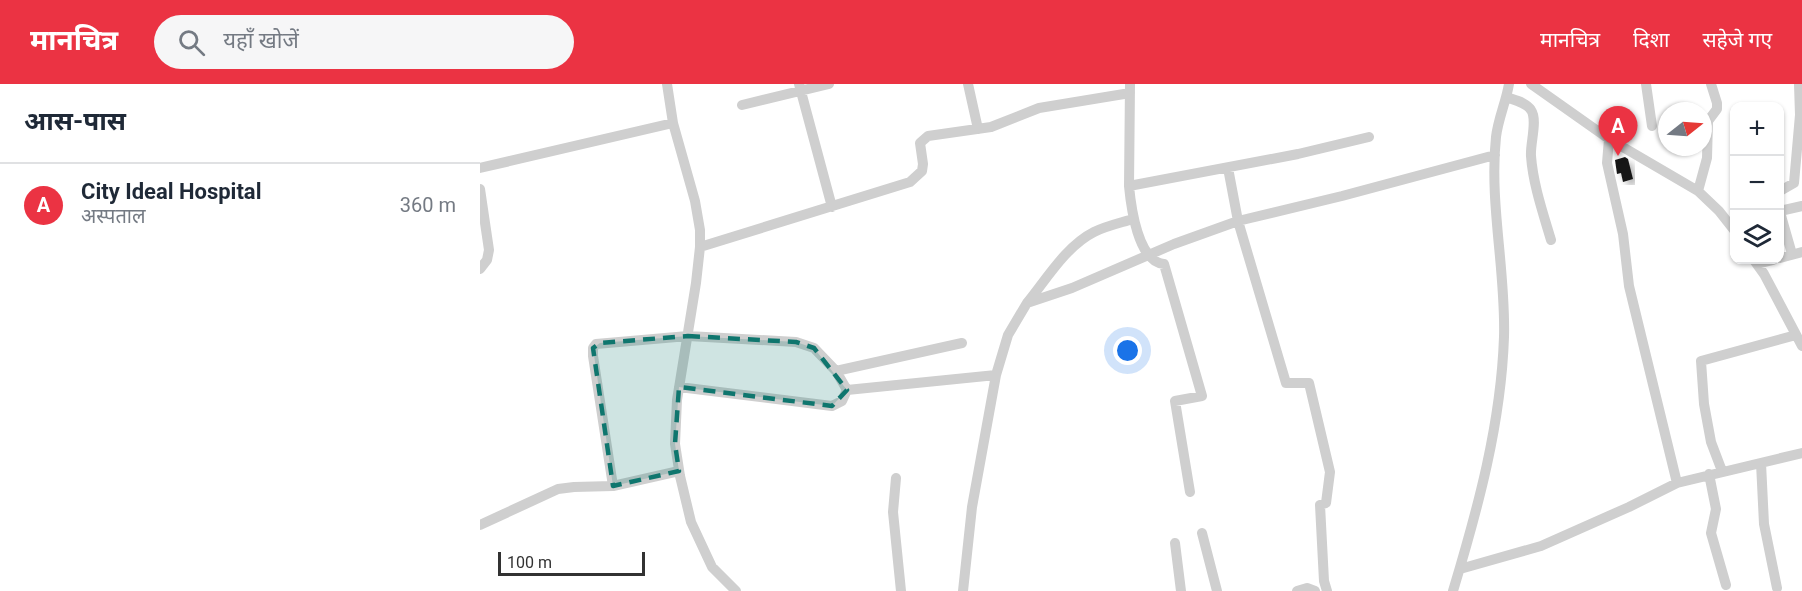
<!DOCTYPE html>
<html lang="hi">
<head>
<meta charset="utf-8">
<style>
	body { margin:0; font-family:Roboto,"Noto Sans Devanagari",sans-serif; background:#f6f6f7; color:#1f2937 }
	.controls { position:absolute; right:18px; top:18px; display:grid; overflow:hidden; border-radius:12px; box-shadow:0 2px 4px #0004 }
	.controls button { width:54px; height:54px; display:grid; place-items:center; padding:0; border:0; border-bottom:2px solid #e0e1e3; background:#fff; color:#1f2937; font:30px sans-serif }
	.compass { position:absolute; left:1178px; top:18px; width:54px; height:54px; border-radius:50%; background:#fff; box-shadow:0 2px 4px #0004; rotate:73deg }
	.scale { position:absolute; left:18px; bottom:15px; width:147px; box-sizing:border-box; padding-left:6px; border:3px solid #323232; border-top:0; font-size:16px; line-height:21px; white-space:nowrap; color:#323232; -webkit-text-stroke:4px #fff; paint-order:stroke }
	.you { position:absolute; left:648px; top:267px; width:21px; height:21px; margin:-15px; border:4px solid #fff; border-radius:50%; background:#1a73e8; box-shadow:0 0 0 9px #1a73e833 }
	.badge { display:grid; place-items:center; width:39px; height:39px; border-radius:50%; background:#eb3343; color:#fff; font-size:20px; font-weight:700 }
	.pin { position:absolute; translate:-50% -50px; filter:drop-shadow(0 2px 3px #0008) }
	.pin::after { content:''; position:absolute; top:32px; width:21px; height:18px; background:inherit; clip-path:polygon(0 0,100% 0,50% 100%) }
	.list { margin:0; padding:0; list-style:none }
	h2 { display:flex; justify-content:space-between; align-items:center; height:78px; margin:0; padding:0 24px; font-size:26px }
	h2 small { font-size:20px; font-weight:400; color:#747a83 }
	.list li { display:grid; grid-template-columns:39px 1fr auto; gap:18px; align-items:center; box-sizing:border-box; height:84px; padding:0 24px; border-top:2px solid #e0e1e3 }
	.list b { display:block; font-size:22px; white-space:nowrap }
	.list p { margin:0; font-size:20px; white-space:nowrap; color:#747a83 }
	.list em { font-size:20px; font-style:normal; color:#747a83 }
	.icon { flex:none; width:33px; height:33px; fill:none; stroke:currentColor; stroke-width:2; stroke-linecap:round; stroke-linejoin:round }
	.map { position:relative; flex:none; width:1322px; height:507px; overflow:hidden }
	header { display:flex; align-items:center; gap:36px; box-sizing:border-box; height:84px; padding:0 30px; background:#eb3343; color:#fff }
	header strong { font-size:28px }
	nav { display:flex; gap:33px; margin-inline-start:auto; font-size:21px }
	.search { width:420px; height:54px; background:#f6f6f7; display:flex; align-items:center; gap:15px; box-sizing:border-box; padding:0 21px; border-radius:33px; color:#747a83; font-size:22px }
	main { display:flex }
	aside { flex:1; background:#fff }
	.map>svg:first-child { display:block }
	.building { fill:#191919; filter:url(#shadow) }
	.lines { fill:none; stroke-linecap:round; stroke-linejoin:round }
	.minor { stroke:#cfcfcf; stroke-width:10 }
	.marked { fill:#0f766e; fill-opacity:0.2; stroke:#0f766e; stroke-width:4.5; stroke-dasharray:12 8; stroke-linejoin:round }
</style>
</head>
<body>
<header>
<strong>मानचित्र</strong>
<div class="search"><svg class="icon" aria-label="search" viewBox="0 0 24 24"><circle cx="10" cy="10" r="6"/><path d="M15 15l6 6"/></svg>यहाँ खोजें</div>
<nav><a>मानचित्र</a><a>दिशा</a><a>सहेजे गए</a></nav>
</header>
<main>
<aside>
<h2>आस-पास<small></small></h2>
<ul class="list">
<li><span class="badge">A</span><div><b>City Ideal Hospital</b><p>अस्पताल</p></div><em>360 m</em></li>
</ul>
</aside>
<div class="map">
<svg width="1322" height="507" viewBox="0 0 1322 507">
	<defs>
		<filter id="shadow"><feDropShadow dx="5" dy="5" stdDeviation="3" flood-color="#0004"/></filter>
	</defs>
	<rect width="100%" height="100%" fill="#fff"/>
	<path class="building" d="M1145 73 1148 75 1153 95 1143 98 1141 89 1137 90 1135 76Z"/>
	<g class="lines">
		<path class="minor" d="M187 0 193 39 215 117 220 146V163L216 199 197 316 195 360 200 392 211 438 232 483 256 507
			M319 0 352 123
			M488 0 498 45
			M650 0 649 102 818 70 889 53
			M1051 0 1129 55 1218 107 1239 127 1254 146
			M1166 0 1172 42
			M1026 13C1034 16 1046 18 1051 26 1058 36 1050 59 1051 72 1053 100 1063 129 1071 156
			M262 21 349 0
			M1129 55 1127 79 1143 150 1149 202 1197 399
			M0 84 193 39
			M748 84 758 137 806 299H829L850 388 846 419 840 421 844 497 847 507
			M649 102C651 123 658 178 684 180L722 312 695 317 710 408
			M0 105 9 166 7 176 0 185
			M1218 107 1227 74 1228 37 1237 25V19L1231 0
			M1300 107 1314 99 1320 31 1319 0
			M1300 127 1322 122
			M1300 128 1312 170
			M220 163 430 98 442 87 443 80 440 59 448 52 511 43 559 24 650 9
			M1300 174 1322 168
			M1274 176 1284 190 1322 262
			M1277 180 1293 176
			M547 219C566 196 586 162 614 148 626 142 640 139 653 135
			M356 287 482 259
			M199 303 352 322 362 317 367 306
			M367 306 516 291
			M1281 379 1284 440 1297 504
			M1242 387 1231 358 1224 320 1221 277 1316 251
			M1229 390 1236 425 1231 449 1246 501
			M416 394 413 428 421 507
			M133 402 113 272V264L116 260 208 252 316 258 334 264 356 287 367 306
			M0 441 78 405 94 403 133 402 199 387
			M722 449 737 507
			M695 459 701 507
			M980 485 1061 462 1149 423 1197 399 1322 369
			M483 507 492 423 516 291 528 251 547 219 592 204 694 160 758 137 862 112 1015 71
			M817 507 827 504 835 507
			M973 507C998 424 1021 340 1024 253 1026 187 1009 119 1016 53 1018 35 1026 18 1029 0"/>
	</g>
	<path class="marked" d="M208 252 316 258 334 264 367 306 352 322 199 303 195 360 199 387 133 402 113 264 120 259Z"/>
</svg>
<div class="controls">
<button>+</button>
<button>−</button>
<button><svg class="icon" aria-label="layers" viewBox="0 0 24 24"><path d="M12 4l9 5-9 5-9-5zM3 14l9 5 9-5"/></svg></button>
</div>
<svg class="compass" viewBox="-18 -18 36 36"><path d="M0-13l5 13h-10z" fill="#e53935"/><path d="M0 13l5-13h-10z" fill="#747a83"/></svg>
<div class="scale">100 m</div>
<div class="you"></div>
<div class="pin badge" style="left:1138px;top:72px">A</div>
</div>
</main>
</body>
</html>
